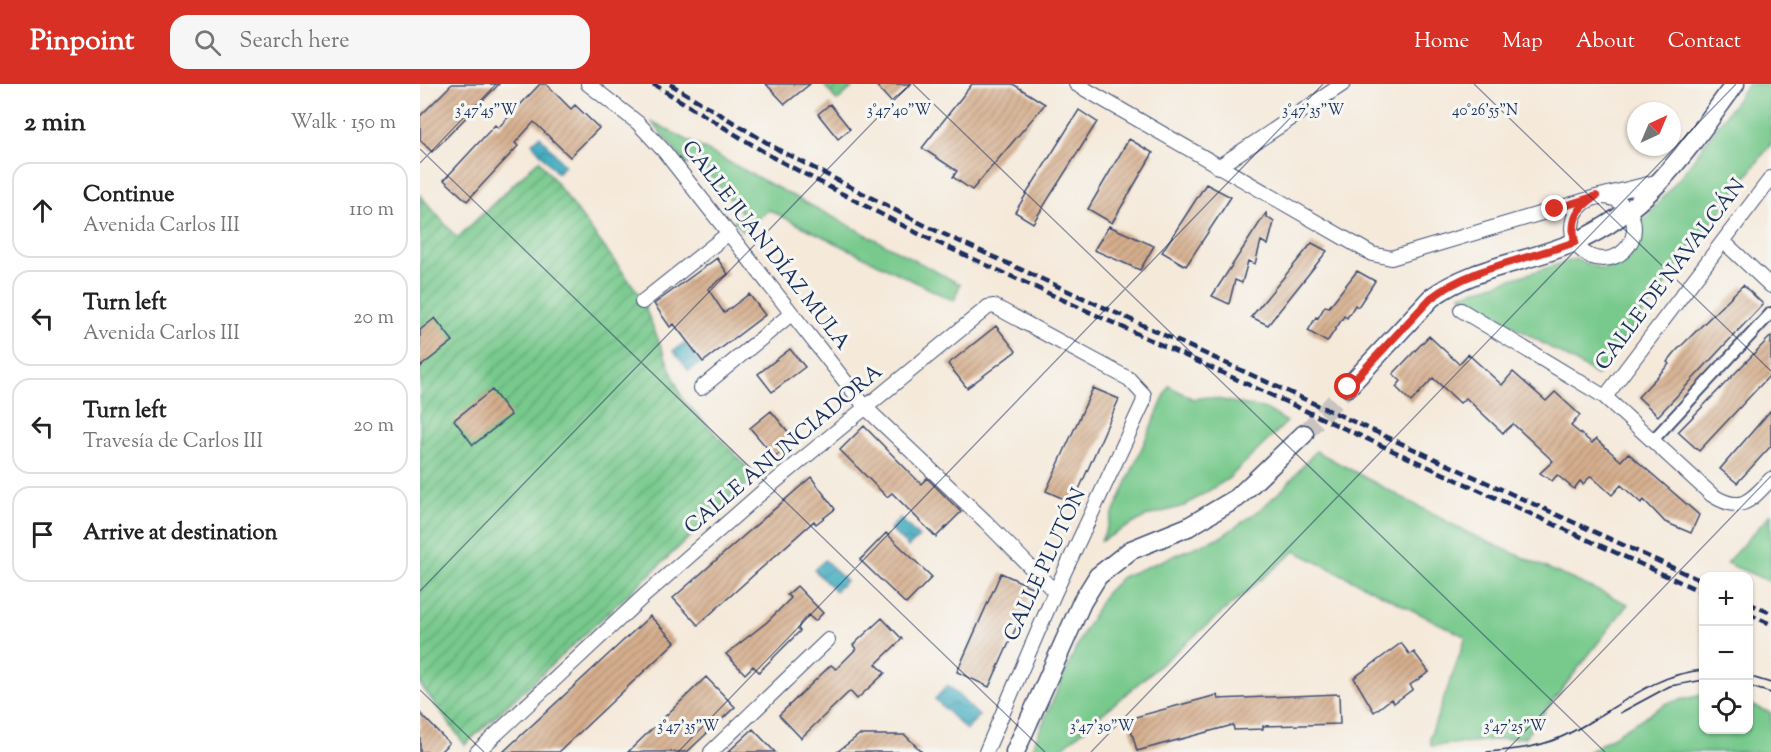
<!DOCTYPE html>
<html lang="en">
<head>
<meta charset="utf-8">
<style>
	body { margin:0; font-family:"Sorts Mill Goudy",serif; background:#f6f6f6; color:#222 }
	.controls { position:absolute; right:18px; bottom:18px; display:grid; overflow:hidden; border-radius:12px; box-shadow:0 2px 4px #0004 }
	.controls button { width:54px; height:54px; display:grid; place-items:center; padding:0; border:0; border-bottom:2px solid #e0e0e0; background:#fff; color:#222; font:30px sans-serif }
	.compass { position:absolute; left:1207px; top:18px; width:54px; height:54px; border-radius:50%; background:#fff; box-shadow:0 2px 4px #0004; rotate:44deg }
	.stop { position:absolute; width:18px; height:18px; margin:-14px; border:4px solid #d93025; border-radius:50%; background:#fff }
	.stop.end { background:#d93025; border-color:#fff; box-shadow:0 2px 6px #0008 }
	.list { margin:0; padding:0; list-style:none }
	h2 { display:flex; justify-content:space-between; align-items:center; height:78px; margin:0; padding:0 24px; font-size:26px }
	h2 small { font-size:20px; font-weight:400; color:#767676 }
	.list li { display:grid; grid-template-columns:39px 1fr auto; gap:18px; align-items:center; box-sizing:border-box; height:96px; margin:0 12px 12px; padding:0 12px; border:2px solid #e0e0e0; border-radius:18px }
	.list b { display:block; font-size:22px; white-space:nowrap }
	.list p { margin:0; font-size:20px; white-space:nowrap; color:#767676 }
	.list em { font-size:20px; font-style:normal; color:#767676 }
	.icon { flex:none; width:33px; height:33px; fill:none; stroke:currentColor; stroke-width:2; stroke-linecap:round; stroke-linejoin:round }
	.map { position:relative; flex:none; width:1351px; height:668px; overflow:hidden }
	header { display:flex; align-items:center; gap:36px; box-sizing:border-box; height:84px; padding:0 30px; background:#d93025; color:#fff }
	header strong { font-size:28px }
	nav { display:flex; gap:33px; margin-inline-start:auto; font-size:21px }
	.search { width:420px; height:54px; background:#f6f6f6; display:flex; align-items:center; gap:15px; box-sizing:border-box; padding:0 21px; border-radius:18px; color:#767676; font-size:22px }
	main { display:flex }
	aside { flex:1; background:#fff }
	.map>svg:first-child { display:block }
	.park { fill:#77c98c; stroke:#497c75; stroke-width:1.5 }
	.garden { fill:url(#garden-furrows); stroke:#497c75; stroke-width:1.5 }
	.water { fill:url(#water-waves); stroke:#2e6e8f; stroke-width:1.5 }
	.building { fill:url(#building-hatch) }
	.lines { fill:none; stroke-linecap:round; stroke-linejoin:round }
	.tertiary-tunnel { stroke:#c9c4c1; stroke-width:18; stroke-dasharray:18 9; stroke-linecap:butt }
	.pedestrian-casing { stroke:#3c4b71; stroke-width:14 }
	.minor-casing { stroke:#3c4b71; stroke-width:16 }
	.tertiary-casing { stroke:#3c4b71; stroke-width:21 }
	.pedestrian { stroke:#fff; stroke-width:10 }
	.minor { stroke:#fff; stroke-width:14 }
	.tertiary { stroke:#fff; stroke-width:18 }
	.tram { stroke:#1b2f5e; stroke-width:1.5 }
	.rail { stroke:#1b2f5e; stroke-width:4.5; stroke-dasharray:9 4.5; stroke-linecap:butt }
	.route { stroke:#d93025; stroke-width:8 }
	.ticks { fill:none; stroke:#1b2f5e; stroke-width:1.5; stroke-opacity:0.45 }
	.labels { text-anchor:middle; dominant-baseline:central; stroke-width:6; stroke-linejoin:round; paint-order:stroke }
	.street-label { font-size:21px; fill:#1b2f5e; stroke:#f6f6f2 }
	.ticks-label { font-size:15px; text-anchor:middle; fill:#1b2f5e; stroke:#f6f6f2; stroke-width:6; stroke-linejoin:round; paint-order:stroke }
</style>
</head>
<body>
<header>
<strong>Pinpoint</strong>
<div class="search"><svg class="icon" aria-label="search" viewBox="0 0 24 24"><circle cx="10" cy="10" r="6"/><path d="M15 15l6 6"/></svg>Search here</div>
<nav><a>Home</a><a>Map</a><a>About</a><a>Contact</a></nav>
</header>
<main>
<aside>
<h2>2 min<small>Walk · 150 m</small></h2>
<ul class="list">
<li><svg class="icon" aria-label="ahead" viewBox="0 0 24 24"><path d="M12 20V5M6 11l6-6 6 6"/></svg><div><b>Continue</b><p>Avenida Carlos III</p></div><em>110 m</em></li>
<li><svg class="icon" aria-label="left" viewBox="0 0 24 24"><path d="M17 20v-9H6M10 6l-5 5 5 5"/></svg><div><b>Turn left</b><p>Avenida Carlos III</p></div><em>20 m</em></li>
<li><svg class="icon" aria-label="left" viewBox="0 0 24 24"><path d="M17 20v-9H6M10 6l-5 5 5 5"/></svg><div><b>Turn left</b><p>Travesía de Carlos III</p></div><em>20 m</em></li>
<li><svg class="icon" aria-label="arrive" viewBox="0 0 24 24"><path d="M6 21V4h12l-3 4 3 4H6"/></svg><div><b>Arrive at destination</b></div></li>
</ul>
</aside>
<div class="map">
<svg width="1351" height="668" viewBox="0 0 1351 668">
	<defs>
		<pattern id="garden-furrows" width="10" height="10" patternUnits="userSpaceOnUse" patternTransform="scale(1.5)"><rect width="10" height="10" fill="#77c98c"/><path d="M-1 1l2-2M0 10L10 0M9 11l2-2" fill="none" stroke="#61a476"/></pattern>
		<pattern id="water-waves" width="16" height="10" patternUnits="userSpaceOnUse" patternTransform="scale(1.5)"><rect width="16" height="10" fill="#41acc0"/><path d="M0 5q4-4 8 0t8 0" fill="none" stroke="#368c9f"/></pattern>
		<pattern id="building-hatch" width="6" height="6" patternUnits="userSpaceOnUse" patternTransform="scale(1.5)"><rect width="6" height="6" fill="#d6ae8d"/><path d="M-1 1l2-2M0 6l6-6M5 7l2-2" fill="none" stroke="#ad8e76"/></pattern>
	</defs>
	<rect width="100%" height="100%" fill="#f6f6f2"/>
	<filter id="ink" filterUnits="userSpaceOnUse"><feTurbulence type="fractalNoise" baseFrequency=".0167" numOctaves="2"/><feDisplacementMap in="SourceGraphic" scale="12" xChannelSelector="R" yChannelSelector="G"/><feConvolveMatrix kernelMatrix="1 2 1 2 8 2 1 2 1" color-interpolation-filters="sRGB"/></filter>
	<filter id="wash" filterUnits="userSpaceOnUse"><feTurbulence type="fractalNoise" baseFrequency=".008" numOctaves="4" result="noise"/><feDisplacementMap in="SourceGraphic" scale="24" xChannelSelector="R" yChannelSelector="G"/><feGaussianBlur stdDeviation="1.35" result="paint"/><feColorMatrix in="noise" values="0 0 0 0 0 0 0 0 0 0 0 0 0 0 0 0 0 1.4 0 .05"/><feComposite in="paint" operator="in"/></filter>
	<g filter="url(#wash)">
		<rect width="100%" height="100%" fill="#f5e9da"/>
		<path class="park" d="M1328 0H1351V60L1177 291 1040 211 1155 175 1182 185 1205 179 1220 161 1222 138 1262 91Z
			M231 37 540 200 534 217 349 126 322 147 314 137 323 130 276 75 267 81Z
			M749 302 773 315 787 313 846 325 867 338 808 395 764 422 727 432 681 457Z
			M896 367 1048 449 1208 520 1105 653 1011 662 1010 653 1046 553 875 467 637 668H610L661 553 685 510 702 493 802 452 837 428 864 404Z
			M1351 430V498L1306 479Z
			M1282 611 1284 646H1328L1329 620 1351 629V668H1168L1247 619Z"/>
		<path class="garden" d="M403 0H436L417 17Z
			M119 76 220 211 263 316 336 392 45 661 0 600V111L37 154Z"/>
		<path class="water" d="M120 52 145 82 137 89 112 59Z
			M264 259 280 279 269 287 253 267Z
			M480 434 499 453 488 463 470 445Z
			M405 476 426 497 415 507 394 486Z
			M528 601 559 632 546 646 515 615Z"/>
		<g id="blocks">
			<path class="building" d="M32 0H79L12 68 0 56V32Z
				M120 0H126L151 25 155 21 179 44 150 73 114 38 95 59 98 62 47 117 24 96 75 41 78 44Z
				M346 0H390L365 20Z
				M455 0H491L471 18Z
				M552 0H593L625 20 552 106 533 93 537 87 502 64Z
				M410 20 430 45 418 55 398 30Z
				M659 26 677 38 613 139 595 128Z
				M709 55 733 69 692 139 668 125Z
				M786 100 811 113 766 182 742 168Z
				M846 129 847 133 854 138 848 161 841 157 835 180 828 177 822 199 815 196 809 220 792 212Z
				M689 142 734 162 720 186 674 166Z
				M892 159 907 167 848 241 831 233Z
				M297 174 308 190 288 205 304 229 329 210 345 231 283 278 254 240 250 243 234 220Z
				M937 187 955 197 938 223 935 221 927 234 924 232 907 258 888 247 896 233 898 234 905 222 909 223Z
				M1323 201 1343 220 1238 332 1218 313 1249 280 1247 278 1257 266Z
				M15 234 33 257 0 283V246Z
				M576 242 596 267 547 304 528 280Z
				M1009 252 1039 280 1048 270 1082 301 1093 288 1126 317 1135 308 1160 331 1151 342 1172 359 1176 355 1201 377 1208 369 1279 431 1271 449 1245 438 1224 416 1221 419 1201 401 1192 411 1171 392 1163 400 1160 397 1154 405 1137 391 1132 397 1120 389 1133 377 1093 340 1083 349 1046 314 1040 319 1013 294 991 318 976 303 981 297 973 290Z
				M1351 252V290L1279 367 1258 348Z
				M370 265 385 283 352 308 338 290Z
				M673 304 699 315 653 419 626 407Z
				M72 306 91 331 53 361 34 336Z
				M1351 326V362L1317 399 1300 385Z
				M351 327 375 356 355 373 330 344Z
				M444 342 501 400 507 394 541 428 516 453 472 409 467 413 420 366Z
				M391 393 415 425 396 440 394 437 278 541 253 514Z
				M466 449 512 493 486 520 440 476Z
				M581 489 614 504 569 603 537 588Z
				M377 502 403 529 395 537 388 531 380 540 378 545 380 547 339 588 333 582 325 590 306 570 347 538 371 514 367 511Z
				M230 532 255 558 139 668H83Z
				M462 534 482 555 456 580 465 589 437 615 430 607 381 654 359 631 411 581 416 585 436 565 433 561Z
				M981 559 990 571 994 568 1009 588 990 601 993 605 981 614 974 619 971 615 954 628 934 594Z
				M286 593 315 623 267 668H208Z
				M919 610 920 640 843 642V645L814 646 813 641 717 667 708 635 797 611 798 615Z
				M0 629 29 659 20 668H0Z
				M333 645 355 668H308Z
				M439 651H485L502 668H417Z"/>
		</g>
	</g>
	<g filter="url(#ink)">
		<use href="#blocks" fill-opacity="0" stroke="#3c4b71" stroke-width="1.5"/>
		<g class="lines">
			<path class="tertiary-tunnel" d="M884 350 928 303"/>
			<defs>
				<path id="pedestrian" d="M1232 357 1351 229"/>
				<path id="minor" d="M168 0 218 39 244 67 447 325 565 437 635 508
					M656 0 952 170 971 174 1176 113 1240 97
					M798 83 923 0
					M1152 144a31 31 0 1 1 62 0a31 31 0 1 1-62 0Z
					M1304 158 1351 202
					M222 218 309 149
					M1041 226 1185 313 1292 411C1321 430 1330 417 1351 395
					M281 304 371 230
					M1185 313 1351 94
					M57 668 225 511 340 410 568 223 574 222 709 295 724 311 723 319 635 508 566 668
					M291 668 408 556"/>
				<path id="tertiary" d="M928 303 1011 214C1054 182 1107 179 1155 158 1230 126 1269 63 1315 0
					M595 668 662 518 678 492 711 466 768 443 817 414 884 350"/>
			</defs>
			<use href="#pedestrian" class="pedestrian-casing"/>
			<use href="#minor" class="minor-casing"/>
			<use href="#tertiary" class="tertiary-casing"/>
			<use href="#pedestrian" class="pedestrian"/>
			<use href="#minor" class="minor"/>
			<use href="#tertiary" class="tertiary"/>
			<path class="tram" d="M1328 592 1351 599
				M1328 602 1351 609
				M1200 629 1250 602 1284 596
				M1067 668C1092 666 1116 664 1139 654 1189 633 1227 590 1284 586"/>
			<path class="rail" d="M233 0 354 74 501 151 1284 509
				M250 0 359 66 506 142 1284 498
				M1328 519 1351 529
				M1328 530 1351 540"/>
		</g>
	</g>
	<g class="lines" filter="url(#ink)">
		<path class="route" d="M928 303 1011 214C1054 182 1107 176 1155 158 1150 136 1157 124 1176 112L1135 125"/>
	</g>
	<path class="ticks" d="M493 0 1185 668M1054 0 1351 287M0 65 625 668M0 79 76 0M0 507 490 0M0 606 64 668M258 668 903 0M671 668 1316 0M1085 668 1351 392"/>
	<g class="labels">
		<g class="street-label">
			<text transform="translate(345 162) rotate(52)">CALLE JUAN DÍAZ MULA</text>
			<text transform="translate(1251 191) rotate(-53)">CALLE DE NAVALCÁN</text>
			<text transform="translate(364 366) rotate(-40)">CALLE ANUNCIADORA</text>
			<text transform="translate(626 481) rotate(-65)">CALLE PLUTÓN</text>
		</g>
	</g>
	<g class="ticks-label">
		<text x="1065" y="31">40°26'55"N</text>
		<text x="66" y="31">3°47'45"W</text>
		<text x="479" y="31">3°47'40"W</text>
		<text x="893" y="31">3°47'35"W</text>
		<text x="268" y="647">3°47'35"W</text>
		<text x="682" y="647">3°47'30"W</text>
		<text x="1095" y="647">3°47'25"W</text>
	</g>
</svg>
<div class="controls">
<button>+</button>
<button>−</button>
<button><svg class="icon" aria-label="locate" viewBox="0 0 24 24"><circle cx="12" cy="12" r="6"/><path d="M12 2v4M12 18v4M2 12h4M18 12h4"/></svg></button>
</div>
<svg class="compass" viewBox="-18 -18 36 36"><path d="M0-13l5 13h-10z" fill="#e53935"/><path d="M0 13l5-13h-10z" fill="#767676"/></svg>
<div class="stop" style="left:928px;top:303px"></div>
<div class="stop end" style="left:1135px;top:125px"></div>
</div>
</main>
</body>
</html>
